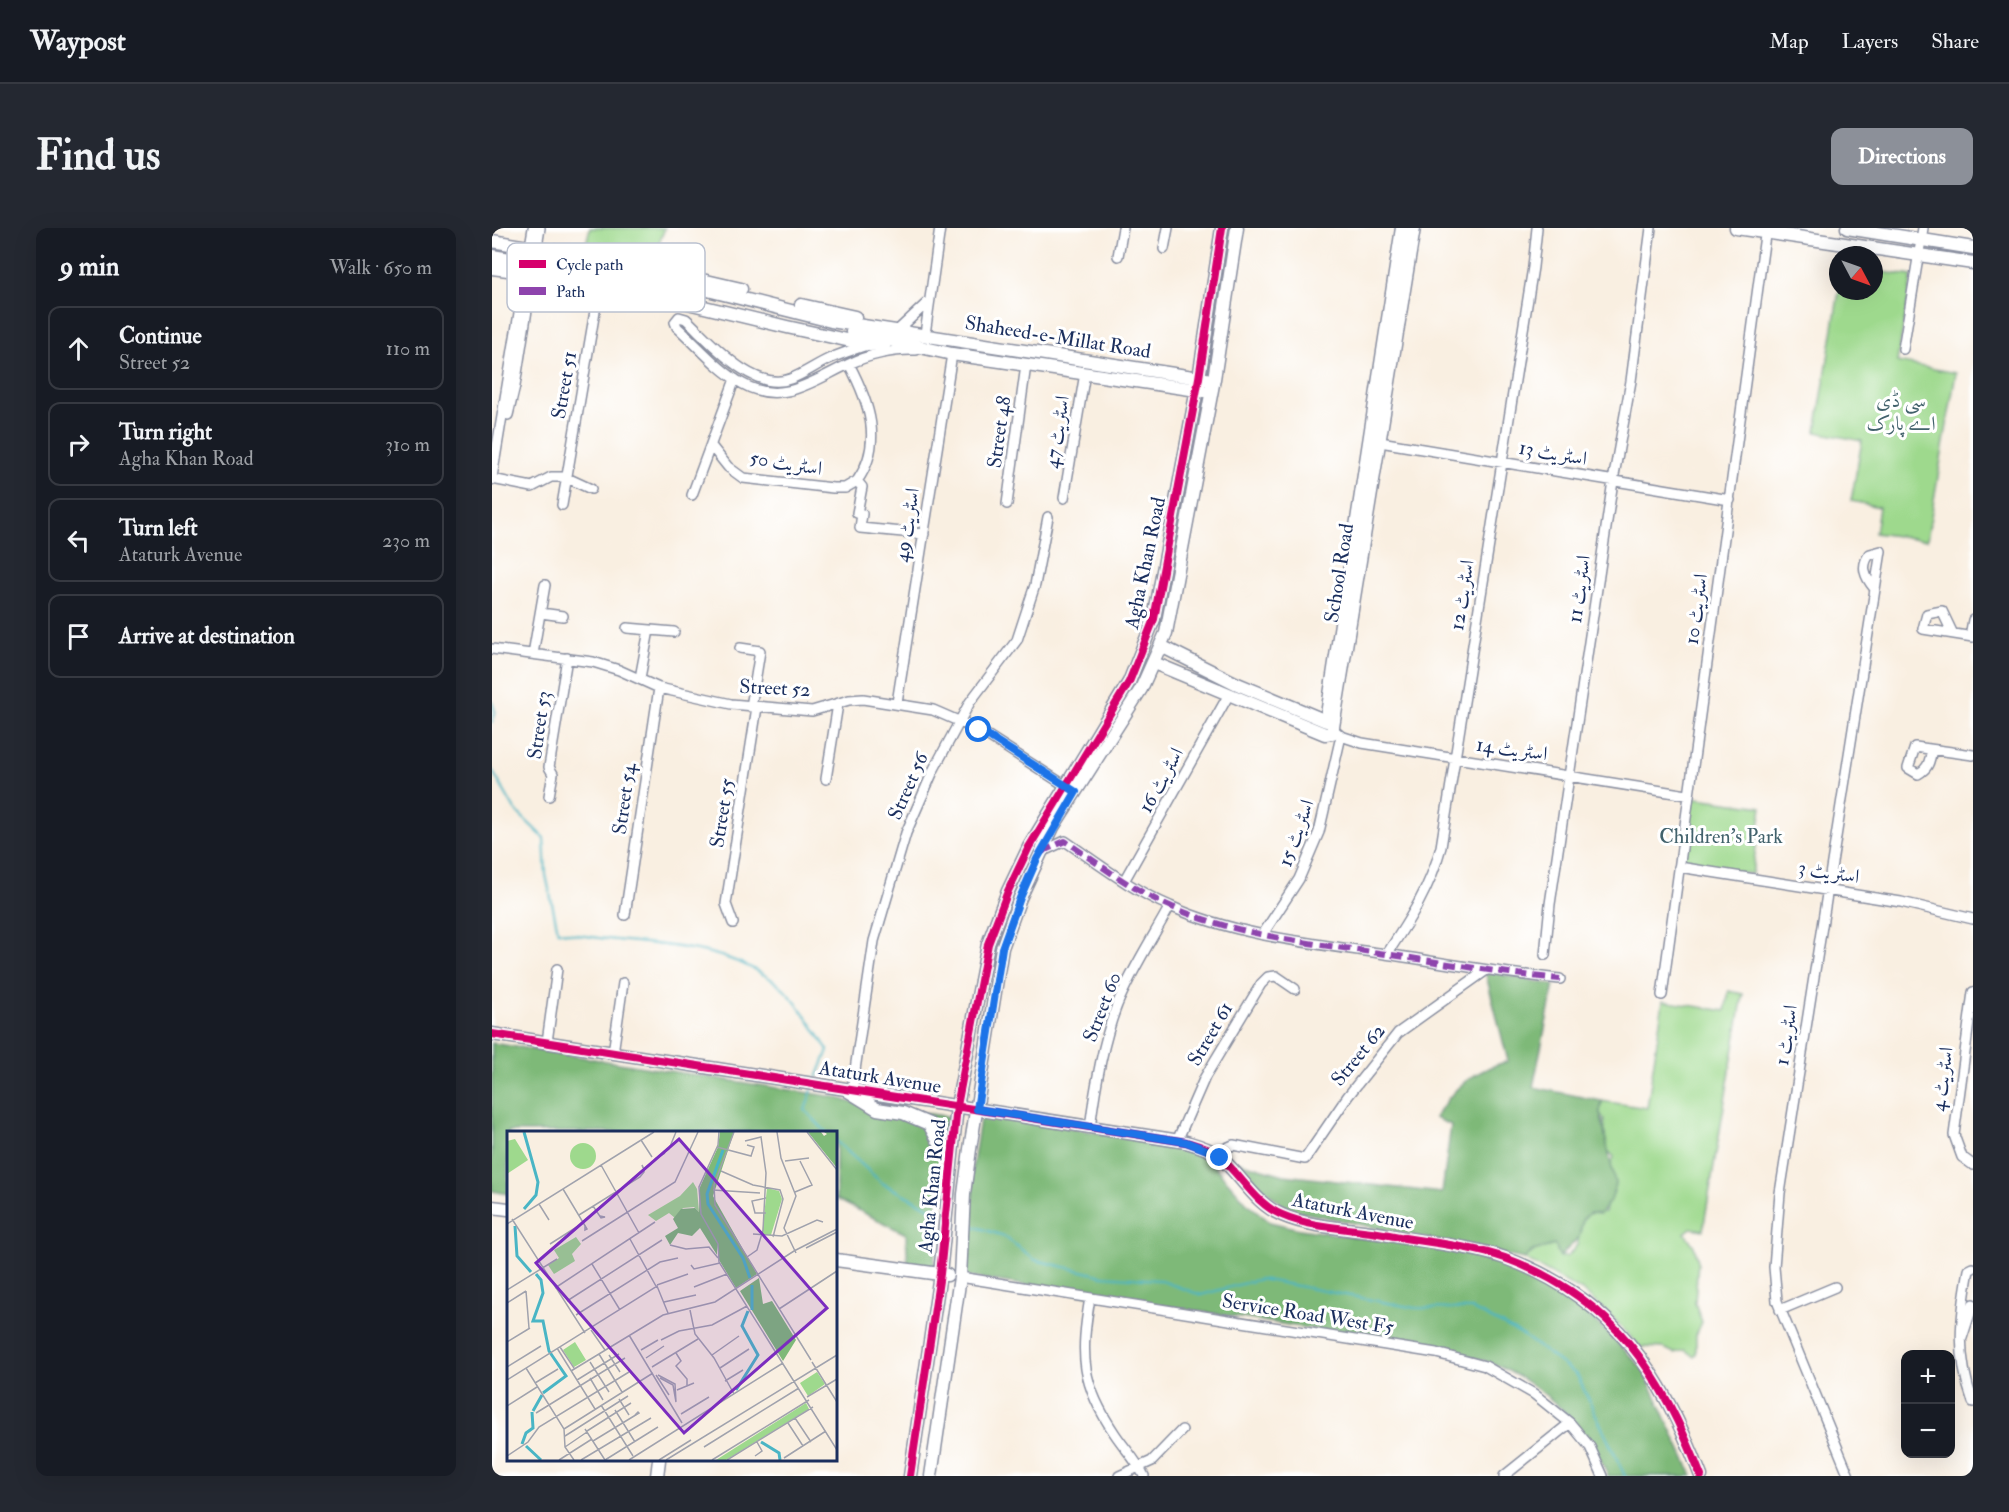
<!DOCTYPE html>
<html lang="en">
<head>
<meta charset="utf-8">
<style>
	body { margin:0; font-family:"IM FELL Double Pica",Amiri,serif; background:#242831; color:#f1f3f6 }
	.controls { position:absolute; right:18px; bottom:18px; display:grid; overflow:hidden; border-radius:12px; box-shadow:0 6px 24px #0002 }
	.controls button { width:54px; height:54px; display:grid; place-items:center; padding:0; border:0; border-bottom:2px solid #363941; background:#171b24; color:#f1f3f6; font:30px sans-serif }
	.compass { position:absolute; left:1337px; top:18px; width:54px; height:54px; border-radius:50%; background:#171b24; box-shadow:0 6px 24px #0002; rotate:131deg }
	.stop { position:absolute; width:18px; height:18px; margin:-14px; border:4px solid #1a73e8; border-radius:50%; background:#fff }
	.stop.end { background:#1a73e8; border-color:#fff; box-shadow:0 2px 6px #0008 }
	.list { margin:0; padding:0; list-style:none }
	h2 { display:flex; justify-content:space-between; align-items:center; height:78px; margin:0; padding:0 24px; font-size:26px }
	h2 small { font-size:20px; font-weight:400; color:#9ea1a6 }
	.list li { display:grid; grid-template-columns:39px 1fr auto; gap:18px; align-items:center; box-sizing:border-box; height:84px; margin:0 12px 12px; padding:0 12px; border:2px solid #363941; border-radius:12px }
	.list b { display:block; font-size:22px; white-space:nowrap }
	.list p { margin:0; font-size:20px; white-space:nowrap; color:#9ea1a6 }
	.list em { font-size:20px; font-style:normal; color:#9ea1a6 }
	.icon { flex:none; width:33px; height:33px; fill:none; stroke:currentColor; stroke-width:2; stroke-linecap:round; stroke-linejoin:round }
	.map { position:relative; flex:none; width:1481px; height:1248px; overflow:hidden; border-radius:12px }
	header { display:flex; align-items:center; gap:36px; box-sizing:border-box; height:84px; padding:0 30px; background:#171b24; border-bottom:2px solid #363941 }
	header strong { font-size:28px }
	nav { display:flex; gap:33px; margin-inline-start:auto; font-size:21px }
	.intro { display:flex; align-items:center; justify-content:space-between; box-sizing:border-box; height:144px; padding:0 36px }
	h1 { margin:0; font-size:42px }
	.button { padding:15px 27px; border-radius:12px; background:#8c9099; color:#fff; font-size:21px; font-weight:700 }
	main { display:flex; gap:36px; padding:0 36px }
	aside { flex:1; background:#171b24; border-radius:12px; box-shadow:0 6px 24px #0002 }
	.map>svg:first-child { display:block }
	.green { fill:#9ed98d; stroke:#5c8476; stroke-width:1.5 }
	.forest { fill:#7eb978; stroke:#4c746b; stroke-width:1.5 }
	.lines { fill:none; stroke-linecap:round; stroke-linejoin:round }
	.stream { stroke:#49b5c5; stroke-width:2 }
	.secondary-tunnel { stroke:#cdc9c7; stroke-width:12; stroke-dasharray:12 6; stroke-linecap:butt }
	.street-casing { stroke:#8a8fa0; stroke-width:12 }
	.secondary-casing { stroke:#8a8fa0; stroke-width:15 }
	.street { stroke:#fff; stroke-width:9 }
	.secondary { stroke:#fff; stroke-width:12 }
	.quiet { stroke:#8e44ad; stroke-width:6; stroke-dasharray:12 6; stroke-linecap:butt }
	.cycleway-casing { stroke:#fff; stroke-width:11 }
	.cycleway { stroke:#d6006c; stroke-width:8 }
	.route { stroke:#1a73e8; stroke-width:8 }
	.labels { text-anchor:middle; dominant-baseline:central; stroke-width:6; stroke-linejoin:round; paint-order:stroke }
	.street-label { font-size:20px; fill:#1b2f5e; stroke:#fff }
	.park-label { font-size:20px; fill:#42626c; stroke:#fff }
	.inset-river { fill:none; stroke:#49b5c5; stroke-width:3 }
	.inset-road { fill:none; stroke:#a0a2ad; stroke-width:1.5 }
	.view { fill:#7b2cbf; fill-opacity:0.15; stroke:#7b2cbf; stroke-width:3 }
	.inset-edge { fill:none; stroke:#1b2f5e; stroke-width:3 }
	.key { fill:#fff; stroke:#bbc1cf; stroke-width:1.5 }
	.key-label { font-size:16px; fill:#1b2f5e }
</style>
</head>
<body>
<header>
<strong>Waypost</strong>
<nav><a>Map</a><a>Layers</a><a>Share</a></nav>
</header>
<div class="intro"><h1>Find us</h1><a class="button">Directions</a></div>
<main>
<aside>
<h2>9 min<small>Walk · 650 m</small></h2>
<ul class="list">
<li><svg class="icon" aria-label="ahead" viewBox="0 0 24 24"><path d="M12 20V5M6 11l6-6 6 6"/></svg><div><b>Continue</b><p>Street 52</p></div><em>110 m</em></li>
<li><svg class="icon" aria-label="right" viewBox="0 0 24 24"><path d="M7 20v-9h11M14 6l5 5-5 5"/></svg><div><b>Turn right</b><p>Agha Khan Road</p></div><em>310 m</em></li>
<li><svg class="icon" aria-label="left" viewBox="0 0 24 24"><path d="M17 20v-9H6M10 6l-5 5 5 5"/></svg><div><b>Turn left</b><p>Ataturk Avenue</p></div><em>230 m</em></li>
<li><svg class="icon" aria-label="arrive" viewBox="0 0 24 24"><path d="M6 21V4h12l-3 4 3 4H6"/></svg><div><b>Arrive at destination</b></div></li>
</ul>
</aside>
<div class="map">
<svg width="1481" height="1248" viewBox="0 0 1481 1248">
	<rect width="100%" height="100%" fill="#fff"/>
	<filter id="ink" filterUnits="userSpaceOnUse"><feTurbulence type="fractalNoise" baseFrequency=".0167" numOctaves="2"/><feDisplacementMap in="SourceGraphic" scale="12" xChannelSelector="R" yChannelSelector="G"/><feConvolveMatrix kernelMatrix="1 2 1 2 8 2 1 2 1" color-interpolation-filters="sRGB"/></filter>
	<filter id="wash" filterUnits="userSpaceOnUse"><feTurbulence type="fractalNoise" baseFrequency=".008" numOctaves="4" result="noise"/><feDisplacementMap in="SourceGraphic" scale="24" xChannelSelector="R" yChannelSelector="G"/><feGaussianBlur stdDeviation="1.35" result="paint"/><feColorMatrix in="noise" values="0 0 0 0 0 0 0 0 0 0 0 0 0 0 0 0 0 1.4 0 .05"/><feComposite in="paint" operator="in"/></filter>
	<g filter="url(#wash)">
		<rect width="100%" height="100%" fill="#f9efe1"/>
		<path class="green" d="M98 0H173L160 32 93 20Z
			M1382 43 1420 48 1405 134 1464 145 1435 312 1383 305 1387 279 1359 273 1370 213 1324 204 1347 63H1382Z
			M1198 569 1270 579 1260 646 1189 637Z
			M1237 763 1251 766 1211 1002 1199 1000 1193 1005 1202 1018 1206 1033 1203 1075 1210 1094 1204 1107V1126L1202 1129 1193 1122 1182 1125 1172 1120 1148 1119 1123 1092 1092 1064 1032 1031 1046 1020 1063 1017 1068 1029 1076 1028 1085 1017 1092 988 1098 985 1113 984C1118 959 1129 973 1117 940L1122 929 1114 921 1112 891 1106 883 1110 873 1155 880 1171 773 1233 783Z"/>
		<path class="forest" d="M993 743 1062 757 1041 859 1110 873 1108 884 1123 955 1120 970 1108 986 1098 985 1091 991 1087 1009 1068 1029 1063 1017 1041 1023 1032 1031 795 981 740 932 792 947 950 965 959 897 943 890C962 858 980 844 1016 833Z
			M0 815 343 869 361 875 459 889 446 959 442 1043 416 1040 414 1006 344 971V904H16V966L0 963Z
			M489 885 708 922 755 975 778 994 808 1001 970 1024 1017 1035 1071 1065 1115 1104 1151 1141 1201 1248H1116C1096 1199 1053 1159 1004 1137 986 1129 965 1126 946 1120L473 1048 479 949Z"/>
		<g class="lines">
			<path class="stream" d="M0 474 3 483 0 494
				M0 542 23 582 52 610 54 647 66 703C138 720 214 708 279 751 303 767 320 798 336 822L325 850
				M320 862 313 882 334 904
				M344 913 390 955 438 980
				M478 997 512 1008 543 1032 611 1048 667 1052 709 1067 768 1051 923 1080 980 1081 1032 1108 1085 1147 1133 1248"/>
		</g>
	</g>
	<g filter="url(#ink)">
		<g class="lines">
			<path class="secondary-tunnel" d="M25 24 56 29"/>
			<defs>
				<path id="street" d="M672 21 676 0
					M626 28 631 0
					M94 52 105 71 122 57
					M405 103 436 74
					M433 106 448 0
					M375 117C363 121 351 125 339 130 325 136 312 146 298 151 261 165 218 113 194 91L187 89 183 94 185 99C206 118 227 143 251 156 290 178 322 152 357 136 376 127 403 121 424 122
					M1411 121 1431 0
					M357 136C377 174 392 215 365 253
					M16 187 23 158 48 0
					M882 213 1238 272
					M220 219 236 239 251 250 341 260H353L365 253 370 259 365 285 370 286 368 300 432 306
					M0 249 41 0
					M0 251 40 259 59 249H73L99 261
					M200 267 243 151
					M572 270 593 145
					M515 276 534 137
					M70 277 105 71
					M49 385 71 388
					M135 400 182 404
					M1460 404 1450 383 1435 386 1431 401 1481 409
					M1478 408 1481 392
					M248 420 268 423 259 479
					M0 421 101 434 127 442 167 460 239 476 320 483 357 472 371 471 441 482 487 502 577 560
					M41 426 53 357
					M148 450 157 402
					M405 475 460 126
					M842 502 849 508 870 515 1195 567
					M1440 522C1437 534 1437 540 1426 546L1416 540 1423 519 1481 527
					M334 551 346 476
					M57 568 61 546 57 539 75 430
					M549 624 573 613C607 636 640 662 678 678 742 707 817 715 887 725 947 734 1007 745 1068 751
					M1187 639 1409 674 1481 691
					M632 653 736 468
					M133 687 167 460
					M241 695 234 676 265 479
					M771 706 807 651 827 604 849 508
					M895 726C918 691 938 660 949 619L1041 39 1045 0
					M1053 727 1058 676 1121 253 1139 153 1159 0
					M1481 764 1462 907 1470 929 1481 937
					M1170 767 1274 0
					M55 814 65 741
					M121 825 131 755
					M360 862 382 713 414 605 442 541 478 474 525 412 543 357 556 289
					M598 900C603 859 610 816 625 777 639 743 660 711 678 678
					M685 913 713 849 769 756 776 749 784 748 803 761
					M723 925 741 917 813 931 856 868 906 805 993 743
					M1481 1040 1477 1042C1468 1091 1464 1127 1481 1174
					M468 1049 944 1125 993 1138 1042 1166 1078 1195 1098 1219 1111 1248
					M598 1070C588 1128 589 1156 623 1206 633 1221 644 1232 652 1248
					M1288 1082 1343 1059
					M1470 1110 1481 1076
					M627 1248 660 1233 690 1202
					M1012 1248 1078 1195
					M1357 1248 1285 1073 1282 1039 1288 965 1389 323 1378 326C1368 338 1373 349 1382 360"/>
				<path id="secondary" d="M1244 0 1481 35
					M1355 0 1481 20
					M0 13 67 24
					M0 28 24 32
					M56 29 156 47 339 93 714 151
					M0 40 109 54 295 99 377 117 393 116
					M184 46 249 61
					M309 77 363 89
					M360 104 460 126 712 163
					M669 418 743 455 834 493 910 0
					M662 435 833 506 840 505 922 0
					M0 806 694 914C704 917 716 920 724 926 748 944 761 975 790 987 822 1001 863 1000 897 1007 935 1015 976 1017 1013 1030 1122 1070 1169 1145 1209 1248
					M356 863 385 881 411 885 437 896 458 934
					M0 979 16 981
					M344 1032 455 1047
					M165 1248 167 1232
					M418 1248 448 1046 465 878 496 716 516 663 537 619 637 454 662 391 707 150 730 0
					M439 1248 468 1049 472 966 478 921 510 720 528 670 561 599 649 461 674 405 722 151 745 0"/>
			</defs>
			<use href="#street" class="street-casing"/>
			<use href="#secondary" class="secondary-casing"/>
			<use href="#street" class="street"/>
			<use href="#secondary" class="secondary"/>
			<path class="quiet" d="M549 624 573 613C607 636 640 662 678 678 742 707 817 715 887 725 947 734 1007 745 1068 751"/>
			<defs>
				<path id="cycleway" d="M0 806 694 914C704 917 716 920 724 926 748 944 761 975 790 987 822 1001 863 1000 897 1007 935 1015 976 1017 1013 1030 1122 1070 1169 1145 1209 1248
					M418 1248 448 1046 465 878 496 716 516 663 537 619 637 454 662 391 707 150 730 0"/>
			</defs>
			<use href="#cycleway" class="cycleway-casing"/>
			<use href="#cycleway" class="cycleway"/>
		</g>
	</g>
	<g class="lines" filter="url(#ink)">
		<path class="route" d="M487 502 584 564 545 631 528 670 510 720 485 881 694 914 723 925 728 930"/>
	</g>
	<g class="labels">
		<g class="street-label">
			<text transform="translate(566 109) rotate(9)">Shaheed-e-Millat Road</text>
			<text transform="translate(72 157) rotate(-80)">Street 51</text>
			<text transform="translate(507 204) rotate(-82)">Street 48</text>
			<text transform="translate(565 204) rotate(-81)">اسٹریٹ 47</text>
			<text transform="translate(1061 225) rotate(10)">اسٹریٹ 13</text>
			<text transform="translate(294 235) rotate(9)">اسٹریٹ 50</text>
			<text transform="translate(415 297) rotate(-81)">اسٹریٹ 49</text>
			<text transform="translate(653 335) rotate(-78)">Agha Khan Road</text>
			<text transform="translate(847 345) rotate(-81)">School Road</text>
			<text transform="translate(1087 361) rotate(-82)">اسٹریٹ 11</text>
			<text transform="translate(970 367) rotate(-81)">اسٹریٹ 12</text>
			<text transform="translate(1204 381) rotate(-82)">اسٹریٹ 10</text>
			<text transform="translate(283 460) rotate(3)">Street 52</text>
			<text transform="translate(47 497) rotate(-82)">Street 53</text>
			<text transform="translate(1020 521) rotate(8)">اسٹریٹ 14</text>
			<text transform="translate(669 552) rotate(-61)">اسٹریٹ 16</text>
			<text transform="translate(416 558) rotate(-66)">Street 56</text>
			<text transform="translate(132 571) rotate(-82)">Street 54</text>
			<text transform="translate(230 585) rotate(-81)">Street 55</text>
			<text transform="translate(804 605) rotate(-70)">اسٹریٹ 15</text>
			<text transform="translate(1337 644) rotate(9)">اسٹریٹ 3</text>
			<text transform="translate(610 779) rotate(-69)">Street 60</text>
			<text transform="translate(718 806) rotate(-60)">Street 61</text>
			<text transform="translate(1294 807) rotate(-81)">اسٹریٹ 1</text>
			<text transform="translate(866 827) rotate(-51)">Street 62</text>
			<text transform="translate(388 849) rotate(9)">Ataturk Avenue</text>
			<text transform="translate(1450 851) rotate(-82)">اسٹریٹ 4</text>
			<text transform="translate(440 958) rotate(-84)">Agha Khan Road</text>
			<text transform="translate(861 983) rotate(11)">Ataturk Avenue</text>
			<text transform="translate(816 1086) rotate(9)">Service Road West F5</text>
		</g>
		<g class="park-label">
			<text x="1409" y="172">سی ڈی<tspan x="1409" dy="23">اے پارک</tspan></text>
			<text x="1229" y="608">Children's Park</text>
		</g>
	</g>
	<g transform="translate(15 903)">
		<rect width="330" height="330" fill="#f9efe1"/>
		<path d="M8 8 21 29 0 43V10ZM63 25a13 13 0 1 1 26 0a13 13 0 1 1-26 0ZM186 51 190 58 192 81 187 76 176 77 168 87 162 82 149 90 141 84 173 65ZM260 57 272 60 275 68 264 104H255ZM69 106 74 113 65 123 68 130 47 143 41 134 52 127 47 119ZM68 211 79 229 67 236 56 219ZM310 241 318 253 301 265 293 252ZM299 272 302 278 219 329H209Z" fill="#9ed98d"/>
		<path d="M213 1H227L206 65 250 143 229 157 212 129 210 113V124L193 97 185 105 171 102 163 114 158 105 171 97 166 88 174 78 188 77 192 81 193 56 211 16ZM301 1H314L317 5 320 3 317 1H330V37ZM252 147 256 173 265 170 289 209 276 230 233 160Z" fill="#7eb978"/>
		<path class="inset-river" d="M17 1 31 51 29 64 17 78M216 19 200 63 201 73 236 127 243 147M8 95 10 125 24 141M29 143 34 149 36 162 26 190H36L42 220 59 245 36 262M245 179V154M229 259 251 224 235 195 241 180M26 280 35 264M254 311 272 322 273 329M15 313 19 302 26 297 25 281M19 315 34 329"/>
		<path class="inset-road" d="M212 1 211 14 192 56 194 83 211 113 212 131 330 319M227 1 207 54 208 74 304 229M270 1 274 27 289 65 277 97 289 122M300 1 330 39M134 9 145 26M238 10 254 6 259 42 256 99 250 119 240 126M210 16 244 25 247 16 240 14M158 22 148 28 162 18 169 1M278 30 302 27M94 34 132 102M214 40 246 54 273 59 276 68 266 106M56 58 80 98 78 99V94M206 59 253 62M288 61 305 54 293 30M32 73 42 89M86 75 94 87 98 86 93 85M259 82H248L245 70 259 67M72 84 133 46 137 41V38L135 34 136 37M5 88 78 202M0 93 147 1M246 103 275 105 310 89 316 91M123 108 150 157M75 110 168 51 191 1M43 113 76 92M163 114 179 118 202 116 211 127M299 117 330 101M85 133 113 179M184 134 187 138 213 132M150 154 181 143M187 156 220 143M48 157 148 91M0 159 50 128M19 160 22 197M60 170 155 109M157 171 189 164M0 172 19 160M272 178 330 140M183 179 188 203 207 227 227 263M69 184 153 131 171 127M84 199 98 219M122 204 175 292M154 209 172 200 205 194 240 175M0 211 23 197M53 216 67 237M50 217 88 278M134 219 151 209M169 222 174 230 169 235 180 248V255M92 223 115 261M102 224 113 241M205 224 232 205M139 227 157 215M83 231 102 261M305 231 330 271M0 236 34 215M145 236 191 208M19 237 57 298 58 316 67 329M213 237 242 218M64 240 156 184 208 171 287 120 330 98M149 244 162 264M151 244 168 253 169 271 166 254 153 247M83 247 96 269M0 249 150 155 161 182M70 249 112 223M218 250 236 239M28 252 51 238M170 259 187 252M300 266 330 248M112 268 122 284M94 274 126 325M0 275 30 256M108 279 128 311M29 282 118 227M174 283 202 266M288 287 304 311M281 292 296 315M57 298 146 242M78 298 98 329M80 300 124 272M58 305 121 265M86 310 132 282 131 281 128 284M58 316 80 301M197 316 292 257M0 325 21 311 32 296 122 241M248 325 255 320 250 311M277 327 319 300M52 329 85 308M74 329 144 287M98 329 151 296M122 329 276 232M152 329 184 309M159 329 330 224M205 329 302 269M220 329 306 276"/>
		<path class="view" d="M172 8 320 177 177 302 29 132Z"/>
		<rect width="330" height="330" class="inset-edge"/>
	</g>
	<rect x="15" y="15" width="198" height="69" rx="9" class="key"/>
	<rect x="27" y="32" width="27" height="8" fill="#d6006c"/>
	<rect x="27" y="59" width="27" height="8" fill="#8e44ad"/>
	<g class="key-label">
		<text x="64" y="42">Cycle path</text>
		<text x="64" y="69">Path</text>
	</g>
</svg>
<div class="controls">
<button>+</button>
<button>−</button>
</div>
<svg class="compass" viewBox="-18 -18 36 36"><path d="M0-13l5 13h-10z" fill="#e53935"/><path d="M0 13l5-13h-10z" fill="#9ea1a6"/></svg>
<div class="stop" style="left:487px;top:502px"></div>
<div class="stop end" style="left:728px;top:930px"></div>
</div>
</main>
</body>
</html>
